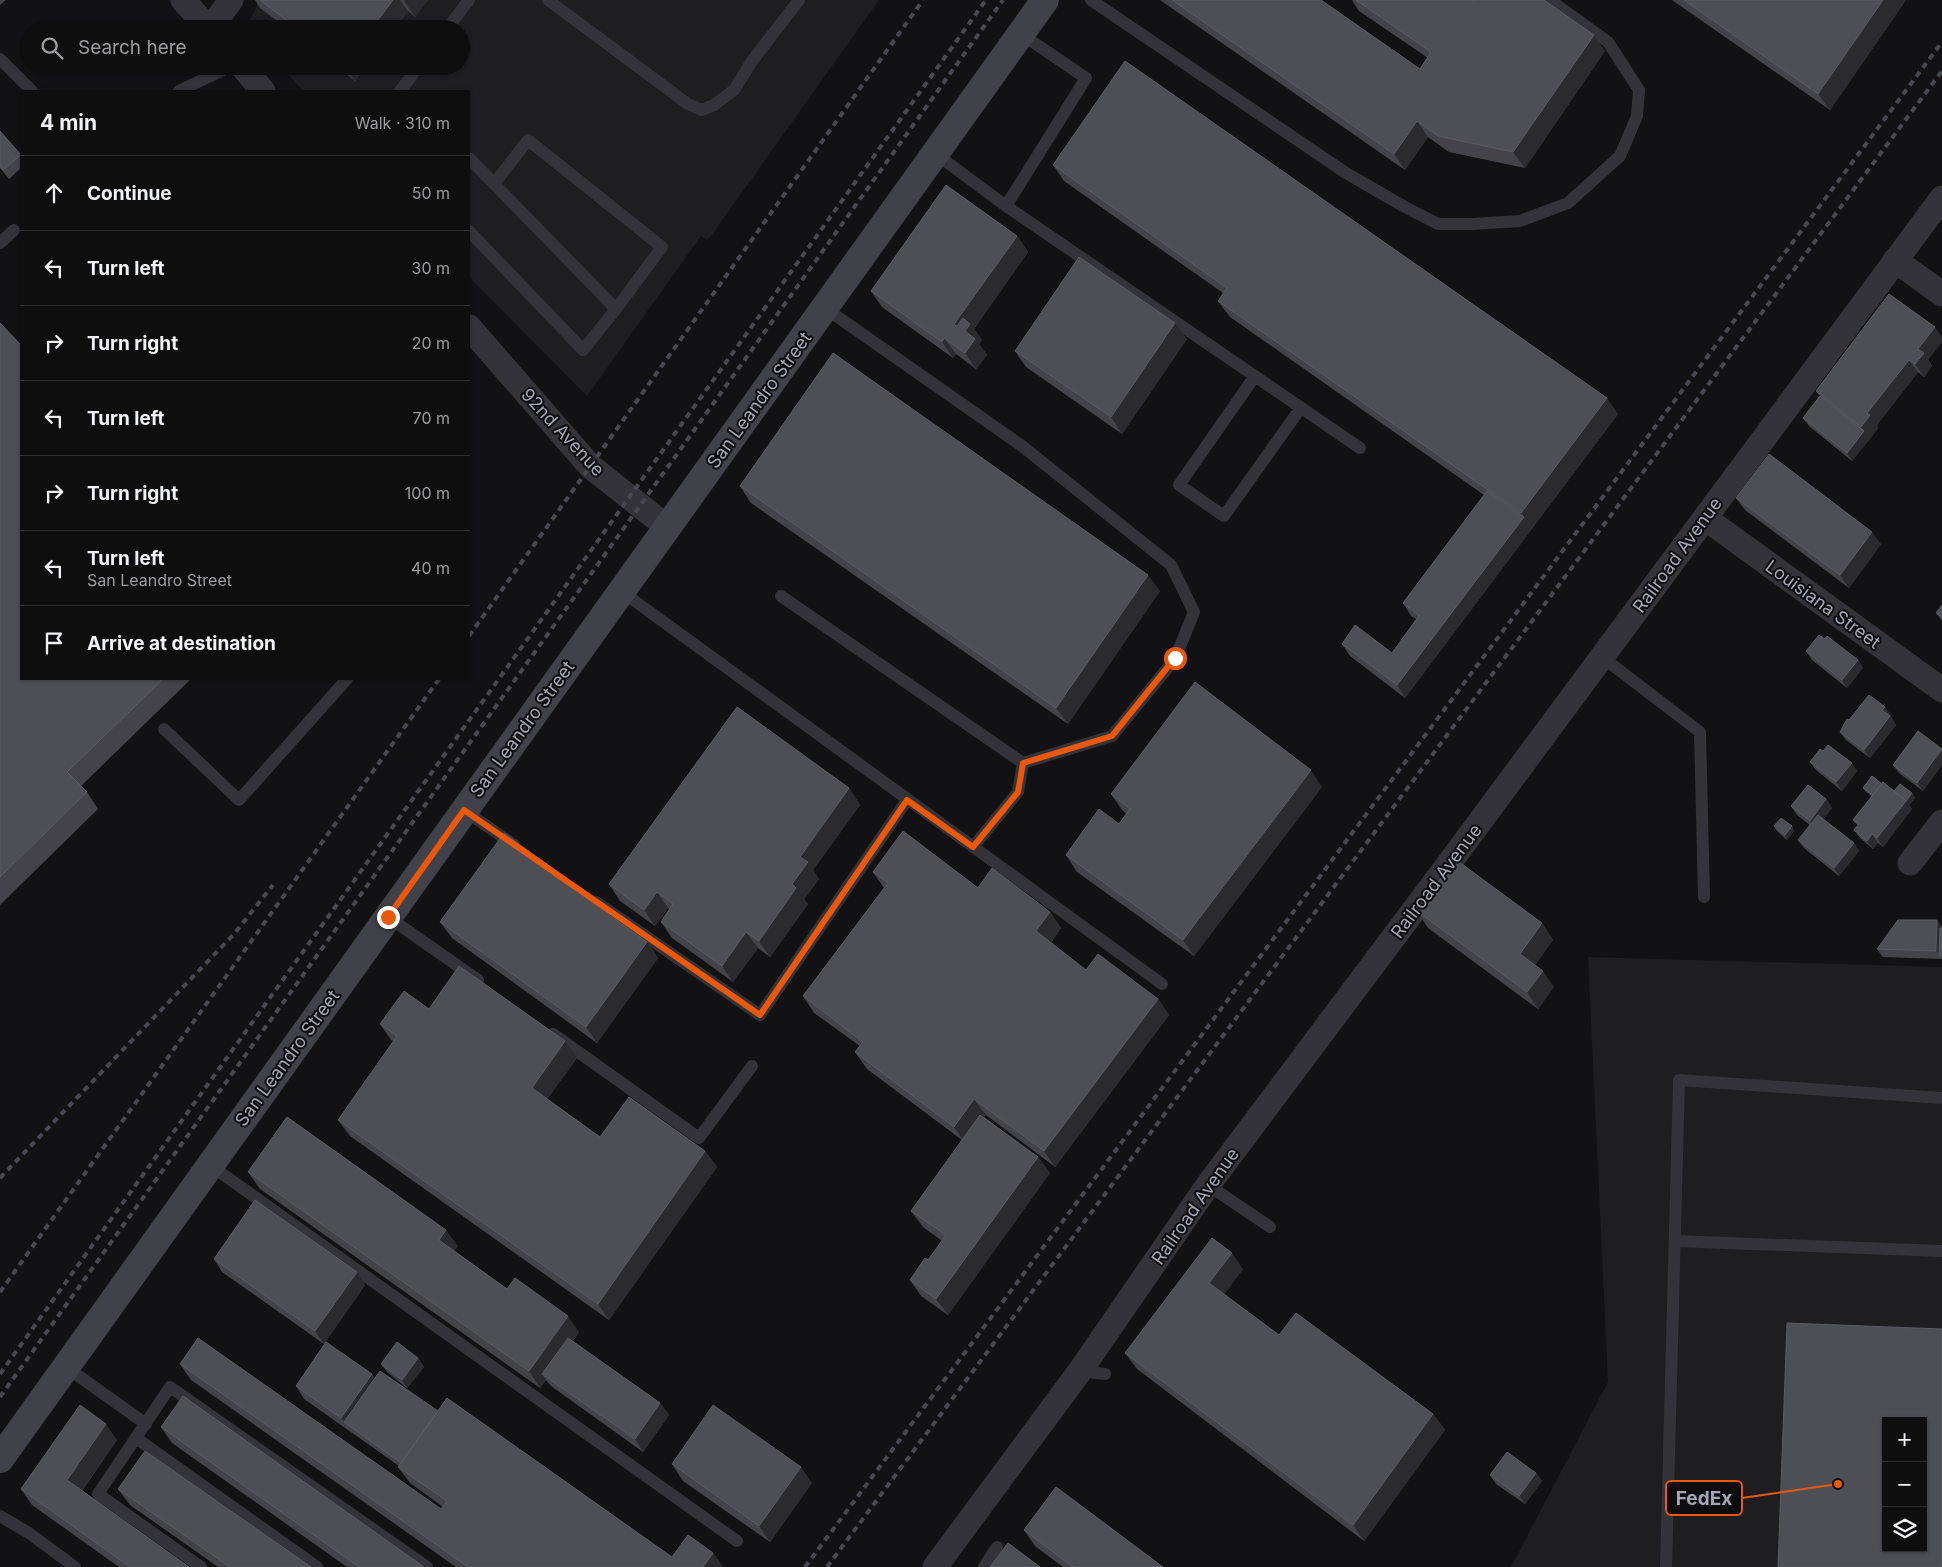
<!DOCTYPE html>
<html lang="en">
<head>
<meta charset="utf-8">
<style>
	body { margin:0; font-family:Inter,sans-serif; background:#1c1c1d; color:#f1f3f6 }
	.controls { position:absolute; right:15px; bottom:15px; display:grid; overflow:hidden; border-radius:0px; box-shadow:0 1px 4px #0004 }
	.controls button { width:45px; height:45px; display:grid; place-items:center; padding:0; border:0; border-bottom:1px solid #2e2e2f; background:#0e0e0f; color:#f1f3f6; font:25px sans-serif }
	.stop { position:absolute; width:15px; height:15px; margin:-11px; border:4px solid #ea580c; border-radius:50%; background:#fff }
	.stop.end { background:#ea580c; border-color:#fff; box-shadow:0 1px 5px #0008 }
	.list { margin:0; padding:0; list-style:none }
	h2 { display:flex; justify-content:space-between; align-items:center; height:65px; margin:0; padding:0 20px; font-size:21px }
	h2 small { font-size:16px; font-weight:400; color:#9b9c9e }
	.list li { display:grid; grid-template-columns:32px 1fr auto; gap:15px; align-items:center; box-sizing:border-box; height:75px; padding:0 20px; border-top:1px solid #2e2e2f }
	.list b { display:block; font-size:19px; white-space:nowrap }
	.list p { margin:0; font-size:16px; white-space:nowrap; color:#9b9c9e }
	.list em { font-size:16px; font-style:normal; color:#9b9c9e }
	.icon { flex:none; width:28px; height:28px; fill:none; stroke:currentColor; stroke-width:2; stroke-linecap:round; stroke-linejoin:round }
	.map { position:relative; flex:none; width:1942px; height:1567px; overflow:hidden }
	.search { position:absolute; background:#0e0e0f; box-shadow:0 1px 4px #0004; left:20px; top:20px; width:450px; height:55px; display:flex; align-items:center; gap:12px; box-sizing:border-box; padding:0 18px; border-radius:28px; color:#9b9c9e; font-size:19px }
	.panel { position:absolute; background:#0e0e0f; box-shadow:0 1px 4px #0004; left:20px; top:90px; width:450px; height:590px; border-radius:0px }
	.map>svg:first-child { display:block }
	.built { fill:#1e1e21; fill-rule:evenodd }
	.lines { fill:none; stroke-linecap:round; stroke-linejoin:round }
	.lane { stroke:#333339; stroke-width:12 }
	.street { stroke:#333339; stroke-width:25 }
	.secondary { stroke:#414249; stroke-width:28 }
	.rail { stroke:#484950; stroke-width:4; stroke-dasharray:6 5; stroke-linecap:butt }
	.wall { fill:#434349 }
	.shaded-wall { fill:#2b2b2f }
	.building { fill:#4e4e55; stroke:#5b5c64; fill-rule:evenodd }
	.route { stroke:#ea580c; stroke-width:6 }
	.labels { text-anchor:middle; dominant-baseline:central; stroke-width:4; stroke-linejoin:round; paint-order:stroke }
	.street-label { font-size:18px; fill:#a3a7b5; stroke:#0d0d0f }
	.leader { fill:none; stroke:#e8590c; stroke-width:2 }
	.callout-dot { fill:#e8590c; stroke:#0d0d0f; stroke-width:2 }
	.callout { fill:#0d0d0f; stroke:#e8590c; stroke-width:2 }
	.callout-label { font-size:19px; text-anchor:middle; font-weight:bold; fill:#a3a7b5 }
</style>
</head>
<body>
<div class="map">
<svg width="1942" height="1567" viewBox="0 0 1942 1567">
	<rect width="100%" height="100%" fill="#121214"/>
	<path class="built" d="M260 0H879L708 240 701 236 587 396 469 277V91H303L281 66H461V29H248L246 27Z
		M1588 957 1942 967V1567H1511L1608 1382ZM1886 1421H1923V1548H1886Z"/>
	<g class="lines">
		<path class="lane" d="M548 0 688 104 702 110 714 105 734 90 752 61 799 0
			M1091 0 1346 173 1405 207 1438 224H1472L1520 221 1568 203 1620 156 1637 116 1639 90 1608 42 1550 0
			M447 29 469 0
			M0 59 32 91
			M179 91 231 66
			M400 91 419 66
			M936 154 1006 206 1360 448
			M469 158 616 309 583 350 469 231
			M494 184 528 140 662 247 616 309
			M1006 206 1086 78 1021 34
			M0 243 14 230
			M825 308 1022 446 1171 565 1194 612 1175 659 1112 736 1023 763
			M1255 376 1179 485 1224 516 1300 409
			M621 591 1162 984
			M781 596 1023 763 1018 792 973 847
			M1602 657 1700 732 1704 897
			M164 729 239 800 347 679
			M464 810 514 845
			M596 902 760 1015 907 800
			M388 917 478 980
			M553 1034 699 1138 752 1066
			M210 1165 737 1541
			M1208 1185 1270 1227
			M1675 1241 1942 1251
			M66 1367 146 1424
			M1080 1371 1105 1374
			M136 1438 317 1567
			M0 1516 29 1533 75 1567
			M201 1567 98 1494 170 1387 427 1567
			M984 1567 997 1547
			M1666 1567 1679 1080 1942 1098"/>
		<path class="street" d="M183 0 209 29
			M210 29 231 0
			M242 66 263 91
			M1895 260 1942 294
			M469 327 590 466 667 527
			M1705 518 1942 690
			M1910 863 1942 822
			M935 1567 1080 1371 1208 1185 1456 854 1942 198"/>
		<path class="secondary" d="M0 1459 1045 0"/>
		<path class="rail" d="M469 636 923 0
			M0 1178 234 934 273 885
			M0 1292 439 679
			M0 1374 986 0
			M0 1397 1003 0
			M805 1567 1942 42
			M827 1567 1942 71"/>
	</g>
	<path class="wall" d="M0 0H6L0 5Z
		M255 0H428L415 17 408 11 395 29H288L260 8Z
		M1160 0H1321L1420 69 1428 58 1359 11 1352 0H1473L1605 51 1525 168 1449 152 1428 137 1405 170Z
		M1672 0H1906L1830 110Z
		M337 66H366L355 81Z
		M0 131 21 156V168L9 179 0 168Z
		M1053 165 1618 414 1405 698 1350 656 1342 644 1392 653 1416 619 1411 616 1403 603 1484 495 1230 317 1218 301 1223 293 1064 181Z
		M1017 236 1028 252 974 329 982 340 979 344 987 355 976 369 956 354 953 358 882 307 871 291Z
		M1889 294 1932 366 1924 377 1918 372 1877 425 1878 428 1852 461 1809 426 1803 418 1820 396 1816 391Z
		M0 323 21 679H191L81 786 87 792 98 809 0 905Z
		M1187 339 1122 434 1026 367 1015 351Z
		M740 486 1160 591 1068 724 751 503Z
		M1736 498 1881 544 1849 588 1745 510Z
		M1942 605V621L1936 613Z
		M1825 639 1858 660 1863 668 1847 688 1812 660 1806 651Z
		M1885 707 1896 725 1870 758 1846 740 1840 732 1849 720Z
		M1942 749V765L1923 791 1899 773 1893 765Z
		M1810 762 1857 771 1842 791 1816 770Z
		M1882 784 1894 792 1912 793 1915 798 1909 805 1912 809 1883 847 1878 843 1873 849 1860 838 1854 830 1858 826 1853 820 1872 796 1866 792 1863 788Z
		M1322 787 1194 956 1077 872 1066 855 1119 824 1126 813 1122 810 1111 794Z
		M849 788 860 805 813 870 819 879 804 899 808 904 770 957 758 948 733 982 672 938 661 922 669 909 668 908 655 926 620 901 609 884Z
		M1826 799 1832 808 1823 819 1854 843 1859 851 1839 876 1804 848 1798 840 1810 825 1797 815 1791 806Z
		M1774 826H1792L1794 831 1787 840 1777 831Z
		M873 872 978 888 1050 912 1061 928 1051 943 1086 970 1158 999 1169 1015 1055 1167 986 1115 984 1117 1038 1157 1050 1173 948 1315 921 1296 910 1280 928 1260 942 1241 923 1227 911 1211 962 1140 867 1069 855 1052 860 1046 814 1013 803 996 884 888Z
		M608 909 616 920 647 942 658 958 597 1043 452 938 440 922Z
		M1417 911 1542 923 1553 940 1535 965 1554 987 1538 1009 1428 928Z
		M1937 920 1942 927V959L1883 957 1877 949Z
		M429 1009 577 1058 547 1099 600 1137 705 1151 717 1167 609 1320 350 1136 338 1120 394 1042 391 1040 380 1024Z
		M248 1172 458 1246 454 1251 507 1289 579 1332 573 1341 660 1403 669 1415 643 1452 551 1386 546 1380 540 1388 260 1189Z
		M214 1259 357 1272 365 1285 324 1344 222 1272Z
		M1243 1269 1224 1294 1279 1335 1433 1414 1445 1430 1364 1541 1137 1369 1125 1353Z
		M418 1358 424 1367 407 1388 387 1372 381 1364Z
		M180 1364 441 1509 443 1507 410 1483 398 1467 399 1466 304 1399 296 1386 372 1374 375 1379 438 1411 672 1557 713 1553 723 1567H456L191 1380Z
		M161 1427 424 1567H347L172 1443Z
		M117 1440 82 1491 189 1567H119L32 1505 21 1489Z
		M672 1464 812 1483 770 1542 683 1481Z
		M1536 1473 1542 1481 1525 1504 1496 1484 1490 1475Z
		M118 1489 311 1567H218L130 1505Z
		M1024 1530 1163 1567H1063L1035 1546Z"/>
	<path class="shaded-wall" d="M393 0H400L408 11 395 29H371Z
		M405 0H428L415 17 404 1Z
		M1883 0H1906L1830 110 1818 94Z
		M1594 35 1605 51 1525 168 1513 152Z
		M345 66H366L355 81Z
		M1417 121 1428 137 1405 170 1394 154Z
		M1017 236 1028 252 974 329 982 340 979 344 987 355 976 369 965 353 954 324Z
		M1175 323 1187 339 1122 434 1111 417Z
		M1935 327 1942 337V342L1928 360 1932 366 1924 377 1915 364 1918 349Z
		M944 338 956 354 953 358 942 342Z
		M1909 360 1918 372 1877 425 1878 428 1870 439 1861 427 1867 413Z
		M1607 398 1618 414 1405 698 1397 685 1524 517 1521 513Z
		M1864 431 1870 439 1852 461 1847 453Z
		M1872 532 1881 544 1849 588 1840 575Z
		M1148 575 1160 591 1068 724 1056 708Z
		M1858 660 1863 668 1847 688 1842 680Z
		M1885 707 1891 715 1888 718 1882 710Z
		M1890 716 1896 725 1870 758 1864 750Z
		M1942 749V765L1923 791 1917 783Z
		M1852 763 1857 771 1842 791 1836 782Z
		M1311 770 1322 787 1194 956 1183 940Z
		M849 788 860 805 813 870 819 879 804 899 808 904 770 957 759 941 792 884 800 857Z
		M1912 793 1915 798 1909 805 1912 809 1883 847 1877 838Z
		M1826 799 1832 808 1816 829 1810 821Z
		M1792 826 1794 831 1787 840 1785 835Z
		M1872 834 1878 843 1873 849 1867 841Z
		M1854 843 1859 851 1839 876 1834 868Z
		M657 892 668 908 655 926 644 910Z
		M608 909 619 925 605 912Z
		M1050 912 1061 928 1047 948 1036 931Z
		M1937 920 1942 927V955H1939L1936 951Z
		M1542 923 1553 940 1531 970 1520 954Z
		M746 932 758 948 733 982 722 966Z
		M647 942 658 958 597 1043 586 1027Z
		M1543 971 1554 987 1538 1009 1527 992Z
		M1158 999 1169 1015 1055 1167 1044 1151Z
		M565 1041 577 1058 543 1105 532 1088Z
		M974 1099 986 1115 965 1143 954 1127Z
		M705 1151 717 1167 609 1320 598 1304Z
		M1038 1157 1050 1173 948 1315 936 1299Z
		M446 1230 458 1246 450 1257 439 1240Z
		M1232 1253 1243 1269 1221 1299 1209 1283Z
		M357 1272 365 1285 324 1344 315 1331Z
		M568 1316 579 1332 547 1378 542 1374 546 1380 540 1388 529 1371Z
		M418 1358 424 1367 407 1388 402 1380Z
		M372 1374 380 1387 344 1422 341 1418Z
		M660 1403 669 1415 643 1452 635 1439Z
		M1433 1414 1445 1430 1364 1541 1353 1525Z
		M106 1424 117 1440 78 1496 67 1480Z
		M801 1467 812 1483 770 1542 759 1526Z
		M1536 1473 1542 1481 1525 1504 1519 1496Z
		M713 1553 723 1567H703Z"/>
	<path class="building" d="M260 0H393L371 29H298Z
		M1172 0H1321L1420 69 1431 52 1356 0H1473L1474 1 1475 0H1544L1594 35 1513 152 1438 136 1417 121 1394 154Z
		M1684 0H1883L1818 94Z
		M1125 61 1607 398 1521 513 1218 301 1227 288 1053 165Z
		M0 131 21 155 3 170 0 166Z
		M946 185 1017 236 954 324 957 326 963 318 970 324 965 331 975 339 965 353 944 338 942 342 871 291Z
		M1079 257 1175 323 1111 417 1015 351Z
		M1889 294 1935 327 1918 349 1924 353 1915 364 1909 360 1867 413 1870 415 1861 427 1816 391Z
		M0 323 21 345V679H163L67 772 87 792 0 877Z
		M833 353 1148 575 1056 708 740 486Z
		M1820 396 1864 431 1847 453 1803 418Z
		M1769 454 1872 532 1840 575 1736 498Z
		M1487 491 1524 517 1397 685 1342 644 1355 625 1392 653 1419 616 1403 603Z
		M1942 605V617L1936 613Z
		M1819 635 1825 639 1827 636 1858 660 1842 680 1806 651Z
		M1195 682 1311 770 1183 940 1066 855 1099 809 1119 824 1130 809 1111 794Z
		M1869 695 1885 707 1882 710 1890 716 1864 750 1840 732 1847 719 1849 720Z
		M737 707 849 788 800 857 808 862 792 884 796 888 759 941 746 932 722 966 661 922 673 904 657 892 644 910 609 884Z
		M1918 731 1942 749 1917 783 1893 765Z
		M1828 745 1852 763 1836 782 1810 762 1820 749 1823 751Z
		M1872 776 1882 784 1873 795 1863 788Z
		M1883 782 1906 801 1877 838 1872 834 1867 841 1854 830 1859 824 1853 820Z
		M1900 784 1912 793 1906 801 1894 791Z
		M1808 785 1826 799 1810 821 1791 806Z
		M1818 815 1854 843 1834 868 1798 840Z
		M1781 818 1792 826 1785 835 1774 826Z
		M903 831 978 888 992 868 1050 912 1036 931 1086 970 1098 954 1158 999 1044 1151 974 1099 954 1127 855 1052 863 1042 803 996 888 883 873 872Z
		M504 833 608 909 605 912 647 942 586 1027 440 922Z
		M1455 859 1542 923 1520 954 1543 971 1527 992 1417 911Z
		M1898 920H1937L1936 951 1877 949Z
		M1940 928H1942V955H1939Z
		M459 966 565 1041 532 1088 600 1137 629 1097 705 1151 598 1304 338 1120 397 1036 380 1024 404 991 429 1009Z
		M980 1115 1038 1157 936 1299 910 1280 925 1258 928 1260 946 1235 911 1211Z
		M287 1117 446 1230 439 1240 507 1289 515 1278 568 1316 529 1371 248 1172Z
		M255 1200 357 1272 315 1331 214 1259Z
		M1212 1238 1232 1253 1209 1283 1279 1335 1296 1313 1433 1414 1353 1525 1125 1353Z
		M1787 1323 1942 1329V1567H1778ZM1886 1421H1923V1548H1886Z
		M198 1338 441 1509 447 1501 398 1467 447 1398 672 1557 688 1535 713 1553 703 1567H468L180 1364Z
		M568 1338 660 1403 635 1439 542 1374Z
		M326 1342 372 1374 341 1418 296 1386Z
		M397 1342 418 1358 402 1380 381 1364Z
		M380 1371 438 1411 401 1463 344 1422Z
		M183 1396 424 1567H359L161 1427Z
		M80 1405 106 1424 67 1480 189 1567H130L21 1489Z
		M713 1405 801 1467 759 1526 672 1464Z
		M145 1451 311 1567H230L118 1489Z
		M1507 1452 1536 1473 1519 1496 1490 1475Z
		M1056 1487 1163 1567H1073L1024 1530Z
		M1008 1543 1040 1567H990Z"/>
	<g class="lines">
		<path class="route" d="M388 917 464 810 760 1015 907 800 973 847 1018 792 1023 763 1112 736 1175 658"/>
	</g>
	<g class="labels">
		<g class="street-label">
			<text transform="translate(759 400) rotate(-54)">San Leandro Street</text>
			<text transform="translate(563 432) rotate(47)">92nd Avenue</text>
			<text transform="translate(1677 555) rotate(-54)">Railroad Avenue</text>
			<text transform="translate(1823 604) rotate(36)">Louisiana Street</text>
			<text transform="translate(522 729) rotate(-54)">San Leandro Street</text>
			<text transform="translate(1436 881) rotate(-53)">Railroad Avenue</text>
			<text transform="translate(287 1058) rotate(-54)">San Leandro Street</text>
			<text transform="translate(1195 1206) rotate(-55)">Railroad Avenue</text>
		</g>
	</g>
	<path class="leader" d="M1838 1484L1742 1498"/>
	<circle class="callout-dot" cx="1838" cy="1484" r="5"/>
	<rect class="callout" x="1666" y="1481" width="76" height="34" rx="5"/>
	<g class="callout-label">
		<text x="1704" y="1505">FedEx</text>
	</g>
</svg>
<div class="controls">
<button>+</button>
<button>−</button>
<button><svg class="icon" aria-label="layers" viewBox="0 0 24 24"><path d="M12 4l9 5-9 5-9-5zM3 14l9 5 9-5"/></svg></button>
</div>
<div class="stop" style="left:1175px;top:658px"></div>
<div class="stop end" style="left:388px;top:917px"></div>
<div class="search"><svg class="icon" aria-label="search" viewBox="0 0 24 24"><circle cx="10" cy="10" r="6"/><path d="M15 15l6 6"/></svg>Search here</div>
<section class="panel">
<h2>4 min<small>Walk · 310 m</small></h2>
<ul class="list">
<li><svg class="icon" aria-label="ahead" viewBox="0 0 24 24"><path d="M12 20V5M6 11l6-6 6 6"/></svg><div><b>Continue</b></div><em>50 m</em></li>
<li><svg class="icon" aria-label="left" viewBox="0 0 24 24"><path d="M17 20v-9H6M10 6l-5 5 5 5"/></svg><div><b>Turn left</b></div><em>30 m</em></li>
<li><svg class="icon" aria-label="right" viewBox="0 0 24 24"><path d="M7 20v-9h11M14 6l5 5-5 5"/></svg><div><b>Turn right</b></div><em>20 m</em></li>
<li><svg class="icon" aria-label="left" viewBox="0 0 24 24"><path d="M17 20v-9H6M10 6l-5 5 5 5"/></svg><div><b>Turn left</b></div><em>70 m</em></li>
<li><svg class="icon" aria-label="right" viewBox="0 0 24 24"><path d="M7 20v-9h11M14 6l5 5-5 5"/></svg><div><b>Turn right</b></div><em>100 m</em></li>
<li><svg class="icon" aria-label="left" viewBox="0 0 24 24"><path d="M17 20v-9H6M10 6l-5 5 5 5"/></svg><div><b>Turn left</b><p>San Leandro Street</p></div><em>40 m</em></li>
<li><svg class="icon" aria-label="arrive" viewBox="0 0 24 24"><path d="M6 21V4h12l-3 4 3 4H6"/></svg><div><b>Arrive at destination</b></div></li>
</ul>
</section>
</div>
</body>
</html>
